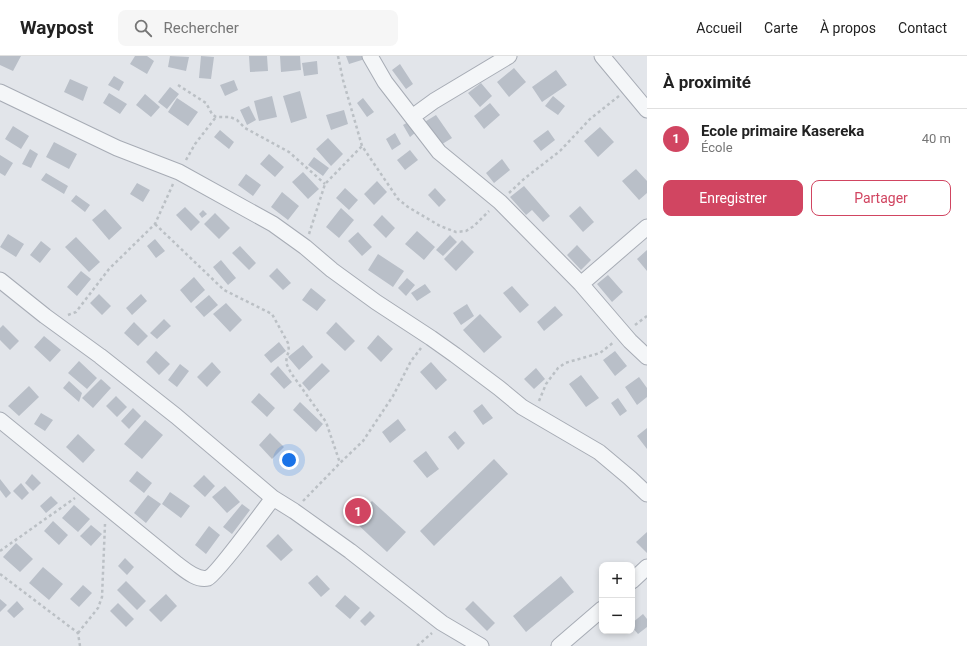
<!DOCTYPE html>
<html lang="fr">
<head>
<meta charset="utf-8">
<style>
	body { margin:0; font-family:Roboto,sans-serif; background:#f6f6f6; color:#222 }
	.controls { position:absolute; right:12px; bottom:12px; display:grid; overflow:hidden; border-radius:8px; box-shadow:0 2px 6px #0003 }
	.controls button { width:36px; height:36px; display:grid; place-items:center; padding:0; border:0; border-bottom:1px solid #e0e0e0; background:#fff; color:#222; font:20px sans-serif }
	.you { position:absolute; left:289px; top:404px; width:14px; height:14px; margin:-10px; border:3px solid #fff; border-radius:50%; background:#1a73e8; box-shadow:0 0 0 6px #1a73e833 }
	.badge { display:grid; place-items:center; width:26px; height:26px; border-radius:50%; background:#d14561; color:#fff; font-size:13px; font-weight:700 }
	.pin { position:absolute; translate:-50% -50%; border:2px solid #fff; box-shadow:0 1px 4px #0006 }
	.list { margin:0; padding:0; list-style:none }
	h2 { display:flex; justify-content:space-between; align-items:center; height:52px; margin:0; padding:0 16px; font-size:17px }
	h2 small { font-size:13px; font-weight:400; color:#767676 }
	.list li { display:grid; grid-template-columns:26px 1fr auto; gap:12px; align-items:center; box-sizing:border-box; height:60px; padding:0 16px; border-top:1px solid #e0e0e0 }
	.list b { display:block; font-size:15px; white-space:nowrap }
	.list p { margin:0; font-size:13px; white-space:nowrap; color:#767676 }
	.list em { font-size:13px; font-style:normal; color:#767676 }
	.actions { display:flex; gap:8px; padding:12px 16px }
	.actions a { flex:1; padding:9px 0; border:1px solid #d14561; border-radius:8px; text-align:center; font-size:14px; color:#d14561 }
	.actions .main { background:#d14561; color:#fff }
	.icon { flex:none; width:22px; height:22px; fill:none; stroke:currentColor; stroke-width:2; stroke-linecap:round; stroke-linejoin:round }
	.map { position:relative; flex:none; width:647px; height:590px; overflow:hidden }
	header { display:flex; align-items:center; gap:24px; box-sizing:border-box; height:56px; padding:0 20px; background:#fff; border-bottom:1px solid #e0e0e0 }
	header strong { font-size:19px }
	nav { display:flex; gap:22px; margin-inline-start:auto; font-size:14px }
	.search { width:280px; height:36px; background:#f6f6f6; display:flex; align-items:center; gap:10px; box-sizing:border-box; padding:0 14px; border-radius:8px; color:#767676; font-size:15px }
	main { display:flex }
	aside { flex:1; background:#fff }
	.map>svg:first-child { display:block }
	.building { fill:#b9bfc8 }
	.lines { fill:none; stroke-linecap:round; stroke-linejoin:round }
	.minor-casing { stroke:#a7acb5; stroke-width:17 }
	.path { stroke:#bbc0c5; stroke-width:2.5; stroke-dasharray:3 3; stroke-linecap:butt }
	.minor { stroke:#f4f6f8; stroke-width:15 }
</style>
</head>
<body>
<header>
<strong>Waypost</strong>
<div class="search"><svg class="icon" aria-label="search" viewBox="0 0 24 24"><circle cx="10" cy="10" r="6"/><path d="M15 15l6 6"/></svg>Rechercher</div>
<nav><a>Accueil</a><a>Carte</a><a>À propos</a><a>Contact</a></nav>
</header>
<main>
<div class="map">
<svg width="647" height="590" viewBox="0 0 647 590">
	<rect width="100%" height="100%" fill="#e2e5ea"/>
	<path class="building" d="M0 0H21L13 15 0 9Z
		M135 0H147L154 5 147 18 130 8Z
		M170 0 189 1 186 15 168 11Z
		M201 0 214 1 211 23 199 22Z
		M249 0H267L268 15 250 16Z
		M280 0H300L301 14 281 16Z
		M346 0H364L365 3 349 8Z
		M317 5 318 18 304 20 302 7Z
		M400 8 413 28 406 33 392 14Z
		M514 12 526 26 509 41 497 26Z
		M556 14 567 29 542 46 532 31Z
		M114 20 124 26 119 35 108 29Z
		M70 23 88 31 83 45 64 36Z
		M234 24 238 34 225 40 220 29Z
		M481 27 492 40 480 51 468 37Z
		M170 31 179 38 167 53 158 46Z
		M300 35 307 62 291 67 283 40Z
		M109 37 127 48 120 58 103 47Z
		M145 38 160 51 151 61 136 49Z
		M272 40 277 61 259 65 254 45Z
		M553 40 565 50 558 59 545 50Z
		M177 42 198 56 188 70 168 56Z
		M363 42 374 56 367 61 357 47Z
		M490 47 500 59 484 73 474 60Z
		M249 50 256 64 247 69 240 54Z
		M344 54 348 68 331 74 326 59Z
		M436 59 452 82 439 90 423 67Z
		M410 65 416 76 410 81 403 69Z
		M13 70 29 80 21 93 5 83Z
		M600 71 614 86 598 101 584 85Z
		M220 74 234 86 229 93 214 81Z
		M548 74 555 84 541 95 533 85Z
		M395 77 401 88 392 94 386 83Z
		M328 82 343 98 331 110 316 93Z
		M54 86 77 98 69 113 46 101Z
		M30 93 38 98 31 112 22 108Z
		M410 94 418 104 405 114 397 104Z
		M269 98 284 111 275 121 260 108Z
		M0 99 13 107 5 120 0 117Z
		M314 101 329 112 323 120 308 109Z
		M502 103 510 114 494 127 486 117Z
		M636 113 647 125V137L639 144 622 125Z
		M303 116 319 133 308 143 292 126Z
		M46 117 68 130 64 138 41 124Z
		M246 118 261 129 253 140 238 129Z
		M377 125 387 136 374 149 364 138Z
		M137 127 150 134 143 146 130 138Z
		M524 130 550 160 543 166 532 154 526 159 510 141Z
		M345 132 358 144 349 154 336 142Z
		M435 132 446 144 439 151 428 139Z
		M282 136 299 150 288 164 271 151Z
		M76 139 90 149 85 156 71 145Z
		M580 150 594 166 583 176 569 160Z
		M185 151 200 166 191 175 176 159Z
		M341 152 354 164 339 182 326 171Z
		M105 153 122 172 109 184 92 164Z
		M203 154 207 158 202 162 199 158Z
		M215 157 230 172 219 183 204 168Z
		M382 159 395 172 386 182 373 169Z
		M417 175 435 191 424 204 405 188Z
		M358 176 372 191 362 200 348 185Z
		M8 178 24 188 16 201 0 191Z
		M450 179 457 186 443 200 436 194Z
		M76 181 100 206 89 216 65 191Z
		M155 183 165 195 156 202 147 190Z
		M462 184 474 196 456 215 444 203Z
		M41 185 51 193 40 207 30 199Z
		M577 189 591 204 581 214 567 199Z
		M240 190 256 207 249 214 232 197Z
		M647 194V215L637 203Z
		M378 198 404 215 393 231 368 214Z
		M221 204 236 222 228 229 213 211Z
		M277 212 291 227 283 234 269 220Z
		M81 215 91 223 77 240 67 231Z
		M608 219 623 236 612 246 597 228Z
		M194 221 205 234 191 247 180 234Z
		M407 222 415 229 406 240 398 232Z
		M425 228 431 236 417 245 411 237Z
		M512 230 529 249 520 257 503 237Z
		M311 232 326 244 317 255 302 244Z
		M99 238 111 250 102 259 90 247Z
		M141 238 147 245 132 259 126 252Z
		M209 239 218 249 204 261 195 251Z
		M226 247 242 264 230 276 213 258Z
		M467 248 474 260 461 269 453 257Z
		M555 250 563 259 544 275 537 266Z
		M480 258 502 281 484 297 463 274Z
		M164 263 171 270 157 283 150 277Z
		M134 266 148 280 138 290 124 277Z
		M336 266 355 285 345 295 326 277Z
		M3 269 19 285 10 294 0 284V272Z
		M378 279 393 293 381 306 367 292Z
		M44 280 61 294 50 306 34 291Z
		M279 286 286 295 271 307 264 299Z
		M303 289 313 301 299 314 288 301Z
		M156 295 170 308 159 319 146 306Z
		M615 295 627 310 615 320 603 304Z
		M79 305 97 322 87 333 68 317Z
		M212 306 221 316 207 331 197 321Z
		M431 306 447 324 436 334 420 316Z
		M322 307 330 315 309 335 302 327Z
		M180 308 189 315 177 331 168 324Z
		M278 310 292 326 284 333 270 318Z
		M536 312 545 323 534 333 524 323Z
		M581 319 599 342 586 351 569 328Z
		M639 321 647 332V341L637 349 625 331Z
		M101 323 111 332 93 352 82 342Z
		M69 325 82 337 79 346 63 332Z
		M29 330 39 341 19 360 8 350Z
		M259 337 275 352 267 361 251 346Z
		M116 340 127 351 117 361 106 350Z
		M618 342 627 355 620 360 611 347Z
		M300 346 323 368 316 376 293 354Z
		M482 348 493 362 483 369 473 355Z
		M133 352 141 360 129 373 121 365Z
		M41 357 53 364 45 375 34 368Z
		M398 363 406 374 390 387 382 376Z
		M145 364 163 379 142 403 124 388Z
		M647 372V393L637 380Z
		M455 375 465 387 458 394 448 381Z
		M270 377 284 391 272 403 259 389Z
		M78 378 95 394 83 407 66 391Z
		M426 395 439 413 427 422 413 405Z
		M494 403 508 418 434 490 420 475Z
		M137 415 152 427 144 437 129 425Z
		M32 418 41 427 33 435 25 427Z
		M204 419 215 430 205 441 193 430Z
		M0 423 11 437 6 442 0 434Z
		M21 427 29 437 22 444 13 435Z
		M225 430 240 446 227 457 212 441Z
		M170 436 190 450 181 462 162 448Z
		M148 439 161 448 146 467 134 457Z
		M51 440 58 447 46 457 40 450Z
		M372 445 406 476 387 496 353 464Z
		M242 448 250 454 232 478 223 471Z
		M74 449 90 463 78 476 62 462Z
		M53 465 68 479 59 489 44 475Z
		M91 469 102 478 91 490 80 480Z
		M209 470 220 479 206 498 195 489Z
		M647 476V497L636 486Z
		M278 478 293 494 281 505 266 490Z
		M16 487 33 503 20 516 3 501Z
		M125 502 134 511 127 519 118 510Z
		M43 511 63 528 49 544 29 527Z
		M317 519 330 533 321 541 308 527Z
		M561 520 574 536 526 576 513 560Z
		M126 525 146 545 137 554 117 534Z
		M83 529 92 537 79 551 70 543Z
		M166 538 177 550 161 566 149 554Z
		M345 539 360 552 350 563 335 550Z
		M0 543 7 549 0 556Z
		M17 545 24 553 14 562 7 555Z
		M473 545 495 567 487 575 465 553Z
		M118 547 134 563 126 571 110 555Z
		M370 555 375 560 365 570 360 565Z
		M643 558 647 563V571L638 578 632 571V567Z"/>
	<g class="lines">
		<defs>
			<path id="minor" d="M370 0 385 26 439 96 500 146 581 228 630 285 647 301
				M602 0 647 54
				M0 36 117 92 179 116 273 168 305 191 332 214 376 246 431 282 455 299 499 332 522 351 599 396 630 422 647 438
				M412 61 434 45 509 0
				M0 224 45 260 100 300 176 360 273 442 294 455 350 495 442 567 481 590
				M581 228 647 171
				M0 364 177 508C185 514 197 525 208 522 216 519 264 454 273 442
				M632 525 647 511
				M559 590 602 553"/>
		</defs>
		<use href="#minor" class="minor-casing"/>
		<path class="path" d="M338 0 343 24 362 90 398 143 408 151 440 170 456 176 466 175 474 170 489 155
			M178 29 206 47 212 58 216 61H230L237 64 245 72 289 96 325 128
			M186 104 195 88 216 61
			M509 137 525 122 560 95 590 63 619 40
			M155 168 224 234 272 258 288 287 289 295 287 300 286 307 291 317 326 366 340 407
			M309 178 325 128 362 90
			M68 259 76 256 109 213 155 168 173 128
			M635 269 647 260
			M539 345 546 328 558 312 565 307 600 297 614 286
			M303 445 340 407 363 385 393 340 411 305 421 292
			M0 495 75 442
			M0 518 78 577 80 590
			M78 577 98 552 102 541 105 468
			M417 590 432 577"/>
		<use href="#minor" class="minor"/>
	</g>
</svg>
<div class="controls">
<button>+</button>
<button>−</button>
</div>
<div class="you"></div>
<div class="pin badge" style="left:358px;top:455px">1</div>
</div>
<aside>
<h2>À proximité<small></small></h2>
<ul class="list">
<li><span class="badge">1</span><div><b>Ecole primaire Kasereka</b><p>École</p></div><em>40 m</em></li>
</ul>
<div class="actions"><a class="main">Enregistrer</a><a>Partager</a></div>
</aside>
</main>
</body>
</html>
